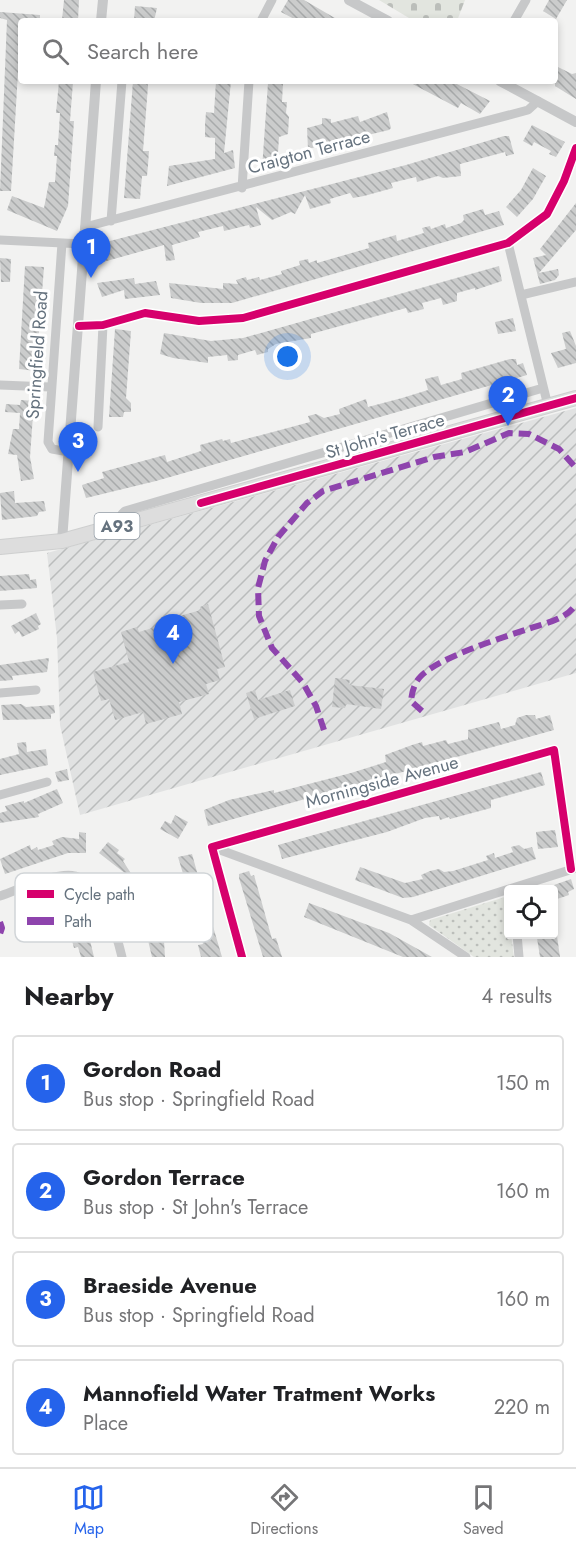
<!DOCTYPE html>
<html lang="en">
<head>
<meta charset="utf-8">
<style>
	body { margin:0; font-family:Jost,sans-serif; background:#f2f2f2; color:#202124 }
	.controls { position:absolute; right:18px; bottom:18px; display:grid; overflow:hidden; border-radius:6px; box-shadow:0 3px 9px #0003 }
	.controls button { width:54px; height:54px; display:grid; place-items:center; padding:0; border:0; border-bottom:2px solid #e0e0e0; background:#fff; color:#202124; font:30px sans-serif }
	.you { position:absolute; left:288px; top:357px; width:21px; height:21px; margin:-15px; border:4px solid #fff; border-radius:50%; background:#1a73e8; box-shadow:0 0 0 9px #1a73e833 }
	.badge { display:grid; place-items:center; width:39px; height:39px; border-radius:50%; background:#2563eb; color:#fff; font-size:20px; font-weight:700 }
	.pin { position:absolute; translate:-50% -50px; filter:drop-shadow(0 2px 3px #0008) }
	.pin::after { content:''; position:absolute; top:32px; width:21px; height:18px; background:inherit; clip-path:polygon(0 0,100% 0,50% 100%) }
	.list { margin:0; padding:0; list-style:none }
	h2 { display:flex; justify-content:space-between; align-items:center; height:78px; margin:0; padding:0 24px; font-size:26px }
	h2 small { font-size:20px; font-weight:400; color:#757577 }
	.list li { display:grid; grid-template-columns:39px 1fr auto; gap:18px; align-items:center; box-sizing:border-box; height:96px; margin:0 12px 12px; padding:0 12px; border:2px solid #e0e0e0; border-radius:6px }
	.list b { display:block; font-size:22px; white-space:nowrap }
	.list p { margin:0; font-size:20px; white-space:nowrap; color:#757577 }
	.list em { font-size:20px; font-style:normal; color:#757577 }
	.icon { flex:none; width:33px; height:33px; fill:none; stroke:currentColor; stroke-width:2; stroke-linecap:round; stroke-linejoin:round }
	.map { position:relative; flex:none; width:576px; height:957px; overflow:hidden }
	.search { position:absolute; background:#fff; box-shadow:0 3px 9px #0003; left:18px; right:18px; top:18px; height:66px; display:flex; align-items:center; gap:15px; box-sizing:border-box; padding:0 21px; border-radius:6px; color:#757577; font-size:22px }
	.sheet { height:510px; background:#fff }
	nav { display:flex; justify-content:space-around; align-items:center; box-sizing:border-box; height:84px; border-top:2px solid #e0e0e0; background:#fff; font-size:16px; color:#757577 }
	nav a { display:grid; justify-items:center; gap:3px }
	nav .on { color:#2563eb }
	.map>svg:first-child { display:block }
	.industrial { fill:url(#industrial-furrows) }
	.grass { fill:url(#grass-dots) }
	.cemetery { fill:url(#cemetery-stones) }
	.building { fill:url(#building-back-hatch) }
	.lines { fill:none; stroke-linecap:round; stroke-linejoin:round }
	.primary-casing { stroke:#cecfcf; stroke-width:16 }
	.minor { stroke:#c7c8c9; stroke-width:9 }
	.tertiary { stroke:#c7c8c9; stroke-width:10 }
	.primary { stroke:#ddd; stroke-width:14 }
	.quiet { stroke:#8e44ad; stroke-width:6; stroke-dasharray:12 6; stroke-linecap:butt }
	.cycleway-casing { stroke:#fff; stroke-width:11 }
	.cycleway { stroke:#d6006c; stroke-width:8 }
	.labels { text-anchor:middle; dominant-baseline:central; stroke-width:6; stroke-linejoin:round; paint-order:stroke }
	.shield { fill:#fff; stroke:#939ca5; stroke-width:1.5 }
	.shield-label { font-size:16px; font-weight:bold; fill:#65727e }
	.street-label { font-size:18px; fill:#65727e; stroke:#fff }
	.key { fill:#fff; stroke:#d1d5d8; stroke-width:1.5 }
	.key-label { font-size:16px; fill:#65727e }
</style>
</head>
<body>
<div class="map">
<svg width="576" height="957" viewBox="0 0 576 957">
	<defs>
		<pattern id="industrial-furrows" width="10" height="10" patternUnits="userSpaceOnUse" patternTransform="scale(1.5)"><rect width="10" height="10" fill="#e1e2e2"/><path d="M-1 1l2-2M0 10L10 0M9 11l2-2" fill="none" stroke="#babcbc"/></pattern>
		<pattern id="grass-dots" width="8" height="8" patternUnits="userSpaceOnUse" patternTransform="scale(1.5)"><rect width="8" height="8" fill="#e2e5df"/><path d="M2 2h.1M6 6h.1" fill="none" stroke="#bbbeba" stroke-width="1.8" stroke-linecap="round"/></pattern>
		<pattern id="cemetery-stones" width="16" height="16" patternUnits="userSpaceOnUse" patternTransform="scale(1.5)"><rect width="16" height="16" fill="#e2e5df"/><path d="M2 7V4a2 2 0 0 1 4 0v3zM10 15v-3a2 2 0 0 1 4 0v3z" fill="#bbbeba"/></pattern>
		<pattern id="building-back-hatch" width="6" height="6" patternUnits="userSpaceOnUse" patternTransform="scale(1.5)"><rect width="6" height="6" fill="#cbcccc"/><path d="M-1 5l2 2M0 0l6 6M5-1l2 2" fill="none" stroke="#a8aaab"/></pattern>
	</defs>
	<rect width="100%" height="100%" fill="#f2f2f1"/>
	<path class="industrial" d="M576 408V673L80 815 60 725 57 638 47 553Z"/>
	<path class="grass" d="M505 897 508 900V934L511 935 514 957H474L429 925 430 920Z"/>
	<path class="cemetery" d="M379 0H465L457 21H414Z"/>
	<path class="building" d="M64 0H79L78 21 62 20Z
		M288 0H304L340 21H298L281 12Z
		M549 0H567L556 19 543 11Z
		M135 6 157 8 154 21H134Z
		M0 12 40 15V21H21L11 191H0L7 20 0 18Z
		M558 67 572 74 576 73V99L555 86V73Z
		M59 81 73 82 70 121H74L68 206 57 231 7 210 12 196 44 208 49 182H55L57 156H54L55 145H58L60 113H56Z
		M133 81H147L148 86 143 151H149L148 165 147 176H142L140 199 124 198Z
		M216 81H231L224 153 233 150 235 168 167 186 169 166 215 159V138L205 137V125L206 112 214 113Z
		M407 81H451L490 101 480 114 461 103 458 108Z
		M268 83H283L282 102H287L286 113 289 117 288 134 279 137 277 168 273 170 262 169Z
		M387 112 391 128 389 130 308 149 307 128 322 124V118L331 119V123L358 116 360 122Z
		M532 125 565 142 556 157 549 154 551 151 534 142 532 146 523 141Z
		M504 136H509L514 154 506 156 505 152 460 164 461 176 443 178 438 176 417 182 416 177 391 183 393 188 364 196 353 198 350 193 330 199 331 203 310 209 305 195 295 214 291 212 272 220 256 207 261 225 250 228 249 225 224 231 223 226 198 232 200 237 172 245 175 260 166 261 164 245 103 262 101 245 106 242 406 165Z
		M533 168 546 176 533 199 517 217 506 207 521 190Z
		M576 203V230L539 273 558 269 559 275 555 280 540 284 533 258 546 255 540 249Z
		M483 209 485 215 499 211 504 225 232 303H201L171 298 169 283 223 289V283L238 284 236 280 246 277 247 280 259 277 260 280 282 274 281 271 300 265 299 261 308 259 309 263 317 260V263L369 248 368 243 396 235 397 241 424 233 422 228 430 226 431 229 445 224 446 228 461 223 464 220 463 215Z
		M0 258 11 259 10 282H1Z
		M25 266 44 267 36 371 19 369Z
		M499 266 502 281 475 290V288L457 293V301L443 305 441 298 422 303 424 309 408 313 406 308 311 334V338L276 344 268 349V352L257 355 255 350 238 355V360L228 361 227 355 208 357V363L173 358 160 354 164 333 211 341 243 338Z
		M134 278 135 284 156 281 160 295 125 299 124 290 102 297 97 283Z
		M513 318 516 331 498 334 495 322Z
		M115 329 131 331 126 398 131 403V412H124L123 417H109Z
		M570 331 576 346V363L558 368 551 353 566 349 562 333Z
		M510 359H516L517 365 523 363 527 375 156 481 86 498 82 485 104 478 102 472 165 455 167 462 201 451 200 445 222 439 223 441 230 439 231 443 310 422 308 416 316 414 324 418 340 414 339 409 366 399 368 407 402 398 428 390 425 379 438 376 441 385 462 379 461 373Z
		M21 400 34 401 30 457 34 479 21 481 17 455 8 454 13 429H19L20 413 5 412 6 404 20 405Z
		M14 491 15 503 44 501 46 511 39 512 37 516 2 520 0 493Z
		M29 574 30 580 36 579 37 588 0 591V576Z
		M208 604 225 667 217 669 220 680 206 684 209 694 179 702 182 714 146 724 143 712 115 720 109 699 101 701 93 672 129 662 121 632 137 627 139 632 166 624 165 620 201 610 200 607Z
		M36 613 41 624 38 626 39 629 22 637 19 631 15 634 11 626Z
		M49 658 47 672 12 676 13 680 0 681V665Z
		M335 678 350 680 349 685 384 689 381 709 346 704 345 708 332 707Z
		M255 690 258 700 290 690 295 706 254 719 246 693Z
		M21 704 26 707 54 705 55 713 51 714V719L3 720 1 705Z
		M526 715H535L536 719 550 715 554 730 208 826 204 810 229 800 274 790V793L351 773 386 762 385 755 412 745 422 742 423 746 446 740 448 744 468 739V730L499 722 501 729 515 725 517 718Z
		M26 742 27 752 46 749 48 765 0 775V759L19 754 17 743Z
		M67 769 69 780 58 782 55 772Z
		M541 772 545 785 491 800V808L450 819 449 817 440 820 439 816 425 818 387 832 282 859 278 845Z
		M57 789 63 803 38 814 39 817 0 823V813L7 811 5 806 24 801V803Z
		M175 815 188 822 178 839 160 829 165 821 171 824Z
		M555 830 558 847 538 849 536 832Z
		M79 832 86 833V853H68L5 874 0 859 30 845 31 850 37 847 38 850 54 845 52 841 62 837 79 839Z
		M108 842 119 850 117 853 125 859 123 861 134 878 139 875 143 882 148 879 153 887 143 893 149 908H158L162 917 168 940 164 941 165 957H152L146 932 127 885 120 878 126 874 99 853Z
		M519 845 524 849 532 847 536 859 413 897 403 898 355 880 360 867 405 883 423 879 421 875 430 871 439 869 444 872 453 871 488 860 486 856 494 853 495 858 513 852 511 847Z
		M192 854 197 872 222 957H201L198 945 203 944 198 927 194 928 191 919 196 918 191 902 186 903 182 888 187 887 178 857Z
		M249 871 251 876 254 875 272 939 276 938 282 957H263L239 878V874Z
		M571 879 574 889 568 892 569 895 554 900V885Z
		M309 903 389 933 432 957H403L304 917Z
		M88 932 94 957H81L78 947 74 948 71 937Z
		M557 936 560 957H540L537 938Z"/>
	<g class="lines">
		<defs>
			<path id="primary" d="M0 547 62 541 576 398"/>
		</defs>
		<use href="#primary" class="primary-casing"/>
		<path class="minor" d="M261 21 272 0
			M514 21 526 0
			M242 188 249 81
			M111 221 122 81
			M85 227 528 110 538 101
			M0 240 84 244
			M62 243 48 442 52 449 69 452
			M508 243 548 406
			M521 295 576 282
			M79 326 103 325 145 313 199 321 243 318 508 243 547 214 564 181 576 148
			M0 385 50 387
			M98 427 103 325
			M123 525 122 514 125 511 543 388
			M0 605 22 604
			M0 693 36 690
			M0 795 47 782
			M212 847 411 920 466 957
			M0 896C18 890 57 871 75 876 99 881 117 935 122 957
			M411 920 576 868
			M517 934 519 957
			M242 957 212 847 554 750 571 869"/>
		<path class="tertiary" d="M349 0 388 21
			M101 21 103 0
			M500 81 576 122
			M62 541 96 81"/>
		<use href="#primary" class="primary"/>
		<path class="quiet" d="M422 711 411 701C412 692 414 683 421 676 440 657 501 638 528 629 545 623 566 620 576 604
			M324 730 316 706 303 683 272 648 259 616 258 588 265 561 278 537 307 503 323 491 434 457 465 452 509 433 529 434 559 449 576 468
			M0 922 2 928 0 934"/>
		<defs>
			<path id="cycleway" d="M79 326 103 325 145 313 199 321 243 318 508 243 547 214 564 181 576 148
				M201 503 576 398
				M242 957 212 847 554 750 571 869"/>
		</defs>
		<use href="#cycleway" class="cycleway-casing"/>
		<use href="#cycleway" class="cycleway"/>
	</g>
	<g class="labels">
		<rect class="shield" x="94.5" y="513" width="45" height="26" rx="4.5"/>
		<g class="shield-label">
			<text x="117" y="526">A93</text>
		</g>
		<g class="street-label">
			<text transform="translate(309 152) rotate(-15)">Craigton Terrace</text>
			<text transform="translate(37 355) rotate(-86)">Springfield Road</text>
			<text transform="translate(385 436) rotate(-16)">St John's Terrace</text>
			<text transform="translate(382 782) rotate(-15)">Morningside Avenue</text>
		</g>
	</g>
	<rect x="15" y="873" width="198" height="69" rx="9" class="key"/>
	<rect x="27" y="890" width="27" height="8" fill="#d6006c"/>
	<rect x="27" y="917" width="27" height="8" fill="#8e44ad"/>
	<g class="key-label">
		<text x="64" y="900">Cycle path</text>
		<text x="64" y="927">Path</text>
	</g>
</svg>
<div class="controls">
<button><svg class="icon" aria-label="locate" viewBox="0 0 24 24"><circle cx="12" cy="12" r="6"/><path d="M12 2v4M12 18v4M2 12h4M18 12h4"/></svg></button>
</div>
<div class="you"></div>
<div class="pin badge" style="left:91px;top:278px">1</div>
<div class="pin badge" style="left:508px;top:426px">2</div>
<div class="pin badge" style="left:78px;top:472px">3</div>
<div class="pin badge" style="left:173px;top:664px">4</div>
<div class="search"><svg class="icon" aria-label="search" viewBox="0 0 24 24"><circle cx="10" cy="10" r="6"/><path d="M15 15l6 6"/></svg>Search here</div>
</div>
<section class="sheet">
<h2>Nearby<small>4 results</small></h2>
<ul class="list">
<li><span class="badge">1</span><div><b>Gordon Road</b><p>Bus stop · Springfield Road</p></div><em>150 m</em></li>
<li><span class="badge">2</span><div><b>Gordon Terrace</b><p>Bus stop · St John's Terrace</p></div><em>160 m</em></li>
<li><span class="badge">3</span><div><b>Braeside Avenue</b><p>Bus stop · Springfield Road</p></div><em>160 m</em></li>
<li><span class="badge">4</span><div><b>Mannofield Water Tratment Works</b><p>Place</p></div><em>220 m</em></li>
</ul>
</section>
<nav>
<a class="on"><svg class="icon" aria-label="map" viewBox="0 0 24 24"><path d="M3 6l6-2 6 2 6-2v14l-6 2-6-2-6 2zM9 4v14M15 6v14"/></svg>Map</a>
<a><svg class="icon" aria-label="directions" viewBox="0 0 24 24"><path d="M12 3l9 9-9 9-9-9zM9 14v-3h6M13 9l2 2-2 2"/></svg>Directions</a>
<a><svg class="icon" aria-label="saved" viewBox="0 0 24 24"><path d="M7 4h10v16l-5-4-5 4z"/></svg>Saved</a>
</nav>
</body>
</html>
